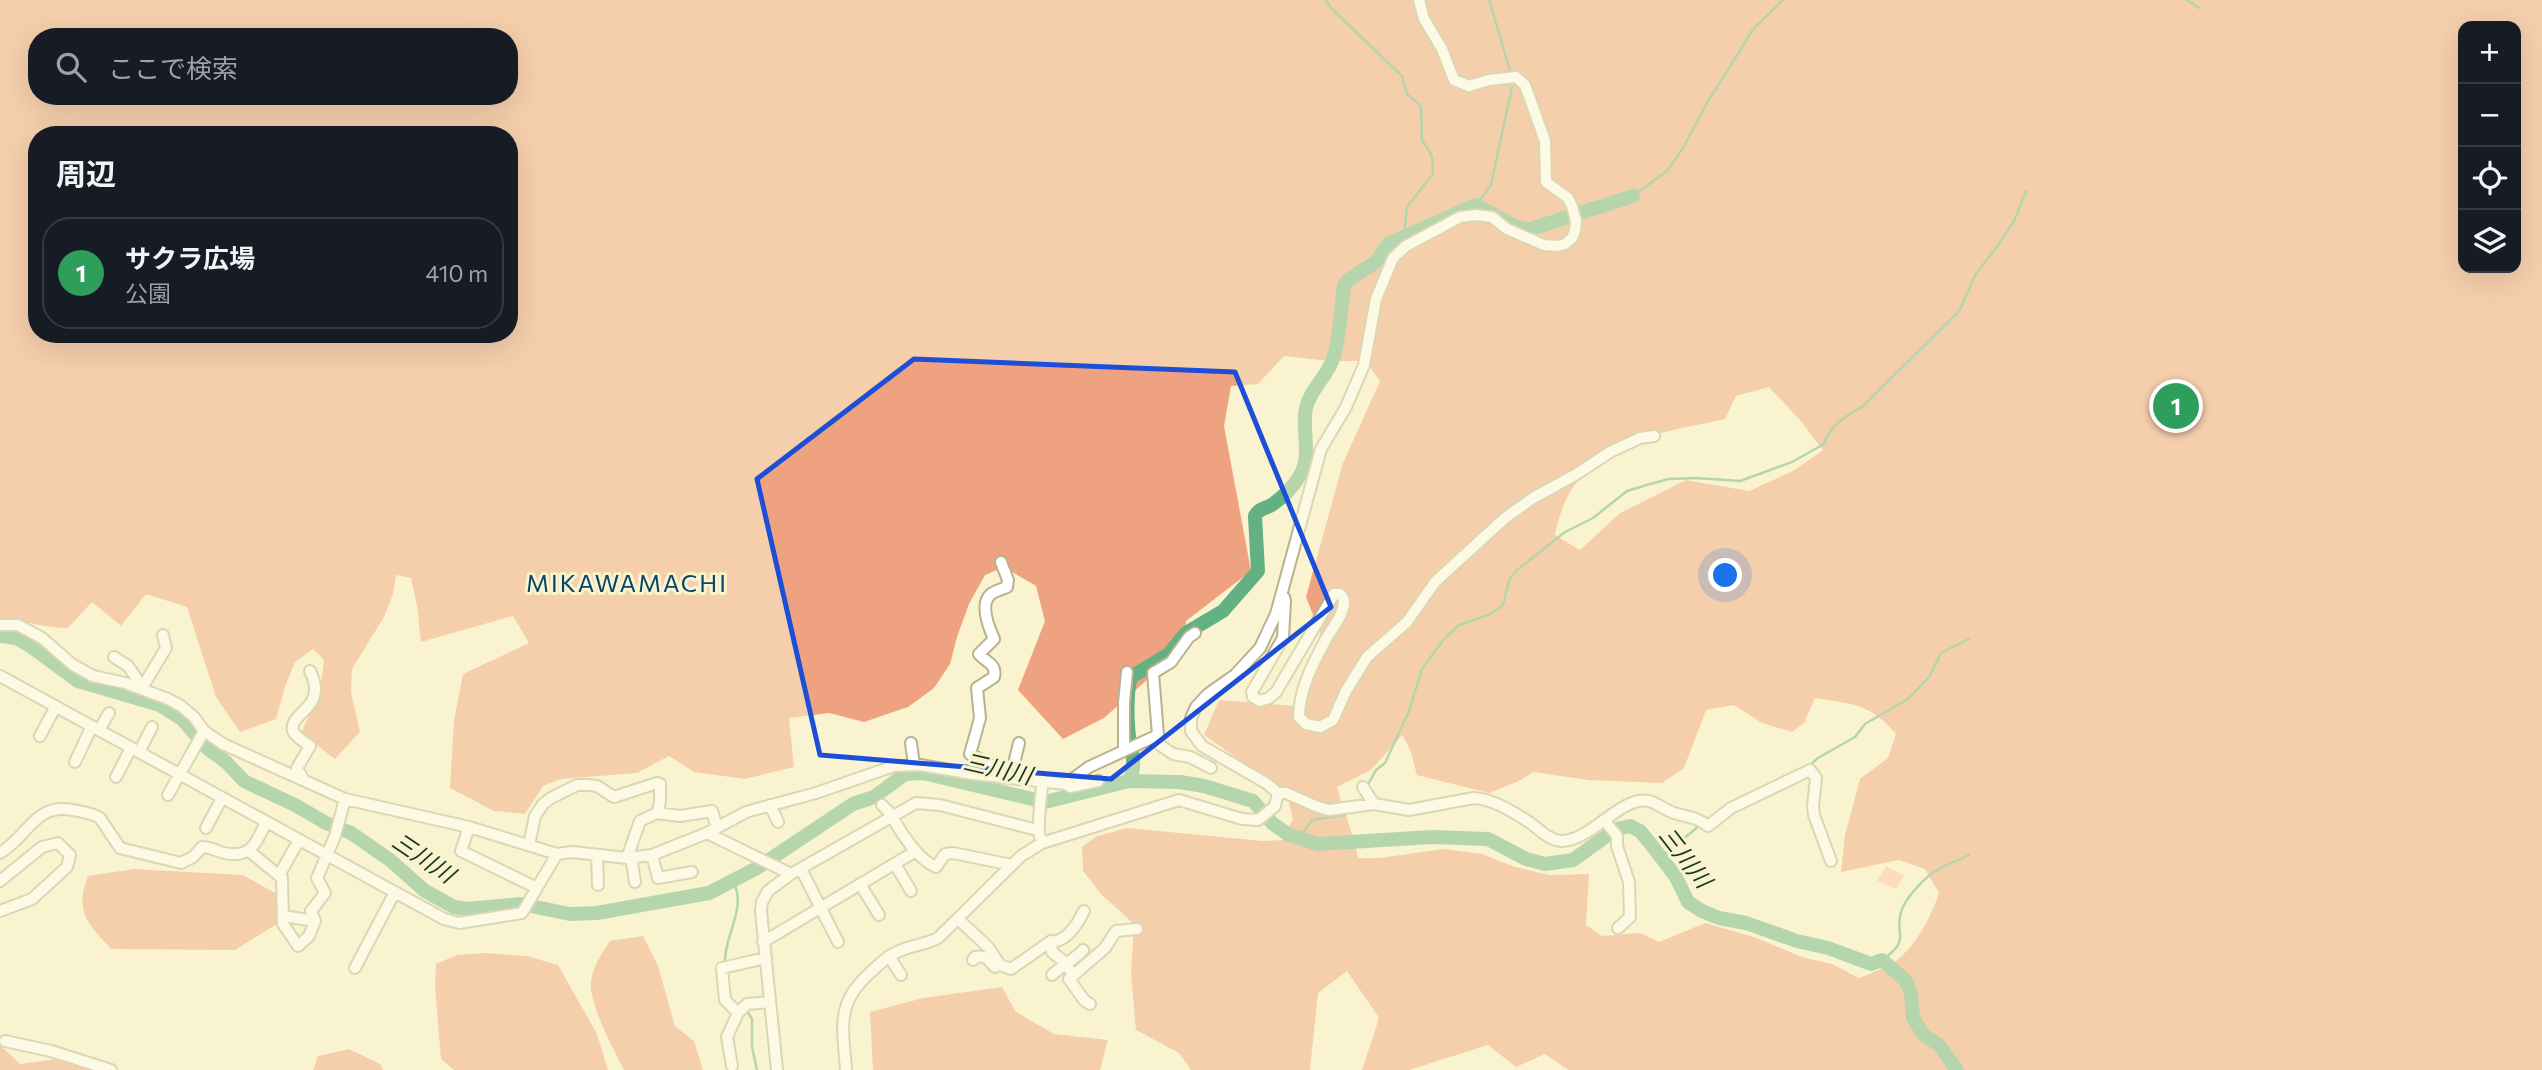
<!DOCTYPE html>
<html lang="ja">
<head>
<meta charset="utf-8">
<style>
	body { margin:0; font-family:Commissioner,"Noto Sans JP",sans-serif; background:#242831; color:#f1f3f6 }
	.controls { position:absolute; right:21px; top:21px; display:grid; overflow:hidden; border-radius:14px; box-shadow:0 7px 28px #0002 }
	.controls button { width:63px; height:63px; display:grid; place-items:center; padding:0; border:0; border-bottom:2px solid #363941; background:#171b24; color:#f1f3f6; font:35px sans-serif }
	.you { position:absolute; left:1726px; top:576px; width:24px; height:24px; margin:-18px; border:5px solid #fff; border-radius:50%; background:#1a73e8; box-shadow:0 0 0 10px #1a73e833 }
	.badge { display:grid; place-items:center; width:46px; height:46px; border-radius:50%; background:#ea580c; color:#fff; font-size:23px; font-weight:700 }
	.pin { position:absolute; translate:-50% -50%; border:4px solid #fff; box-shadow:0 2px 7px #0006 }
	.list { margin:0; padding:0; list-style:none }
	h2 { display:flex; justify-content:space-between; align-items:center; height:91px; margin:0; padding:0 28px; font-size:30px }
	h2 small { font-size:23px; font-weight:400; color:#9ea1a6 }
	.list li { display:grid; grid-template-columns:46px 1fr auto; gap:21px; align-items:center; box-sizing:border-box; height:112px; margin:0 14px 14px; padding:0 14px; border:2px solid #363941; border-radius:28px }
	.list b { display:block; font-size:26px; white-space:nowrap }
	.list p { margin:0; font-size:23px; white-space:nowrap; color:#9ea1a6 }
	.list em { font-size:23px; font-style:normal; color:#9ea1a6 }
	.icon { flex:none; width:38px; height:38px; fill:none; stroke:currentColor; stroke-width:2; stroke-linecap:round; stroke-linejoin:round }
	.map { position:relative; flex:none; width:2542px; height:1070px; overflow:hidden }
	.search { position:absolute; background:#171b24; box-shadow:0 7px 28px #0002; left:28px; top:28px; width:490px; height:77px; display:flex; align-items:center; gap:18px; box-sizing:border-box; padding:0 24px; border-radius:28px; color:#9ea1a6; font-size:26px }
	.panel { position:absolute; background:#171b24; box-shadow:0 7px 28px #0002; left:28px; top:126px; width:490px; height:217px; border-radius:28px }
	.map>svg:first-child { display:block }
	.green { fill:#fcc0a5 }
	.forest { fill:#efa280; fill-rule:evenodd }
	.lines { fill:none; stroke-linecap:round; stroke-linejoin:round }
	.stream { stroke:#63b082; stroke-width:2.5 }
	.river { stroke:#63b082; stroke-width:14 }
	.minor-casing { stroke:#b7b290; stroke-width:14 }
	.minor { stroke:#fff; stroke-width:10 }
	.marked { fill:none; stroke:#1d4ed8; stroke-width:5; stroke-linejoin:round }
	.labels { text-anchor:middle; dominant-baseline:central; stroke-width:6; stroke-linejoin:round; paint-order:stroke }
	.water-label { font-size:23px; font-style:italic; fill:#143623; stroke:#f9f4cf }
	.quarter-label { font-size:24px; letter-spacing:2px; fill:#084566; stroke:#f9f4cf }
</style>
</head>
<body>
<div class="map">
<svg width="2542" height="1070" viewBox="0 0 2542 1070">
	<rect width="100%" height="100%" fill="#f9f4cf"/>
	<path class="green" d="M1886 866 1904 876 1896 889 1877 881Z"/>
	<path class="forest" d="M0 0H2542V1070H1568L1545 1054 1516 1067 1488 1045 1409 1070H1362L1379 1018 1347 971 1318 993 1310 1070H1191L1179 1053 1136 1030 1131 973 1134 924 1101 894 1083 871 1082 847 1097 836 1128 828 1263 841 1282 840 1293 819 1286 792 1204 735 1219 700 1307 707 1306 668 1324 643 1306 597 1343 463 1380 381 1365 361H1330L1284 356 1258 384 1231 386 1224 426 1251 571 1186 621 1183 648 1104 718 1063 739 1018 690 1045 621 1036 586 1004 567 985 575 969 604 957 637 950 664 934 688 908 707 864 722 829 713 789 718 794 767 745 779 694 772 669 756 637 773 561 779 543 786 525 814 494 811 450 788 454 720 463 674 529 643 513 616 421 642 417 606 411 578 396 575 393 594 384 617 352 669 351 692 360 732 335 759 301 733 320 692 324 660 313 649 295 662 285 687 276 719 240 732 216 697 187 607 146 594 121 626 92 602 68 628C45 628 23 620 0 619ZM2463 26H2516V268H2463ZM37 37H509V96H37ZM37 135H509V334H37ZM1769 387 1800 420 1823 450 1793 471 1749 491 1686 480 1620 513 1580 550 1555 535C1573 443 1647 436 1725 419L1736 396ZM1815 698C1853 704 1869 703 1896 734L1888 758 1860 779 1845 835 1841 872 1899 860 1925 869 1939 893C1931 917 1916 947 1894 962 1884 969 1871 973 1859 978L1832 964 1802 957 1757 938 1705 923 1659 942 1640 933 1602 936 1586 925 1589 874 1549 875 1515 867 1482 854 1444 849 1379 858H1358C1354 833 1343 811 1337 787L1371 770 1402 735 1410 749 1417 775 1489 793 1517 782 1533 772 1589 780 1662 783 1684 768 1706 710 1734 705 1762 723 1792 732 1804 723Z
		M134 869 243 875 277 894V924L235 950 111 949C88 923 74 912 88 876Z
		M643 936 658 966 675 1026 694 1041 703 1070H624C614 1051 588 1002 591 981 593 966 602 953 610 941Z
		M484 953 527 956 558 965 597 1034 608 1070H454L441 1059 435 987 436 964 457 955Z
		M1002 987 1016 1012 1054 1034 1108 1040 1100 1070H873L870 1012 923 998Z
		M0 1036 2 1047 20 1064 81 1056 103 1070H0Z
		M349 1049 380 1064 383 1070H313L318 1056Z"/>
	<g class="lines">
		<path class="stream" d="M1326 0 1331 8 1402 76 1407 94 1421 106 1422 140 1432 156 1433 174 1407 207 1404 235
			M1489 0 1511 74
			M2187 0 2199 8
			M1633 196 1667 171 1683 148 1707 103 1754 28 1783 0
			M1476 205 1491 185 1512 87
			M1809 766 1818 758 1855 737 1865 724 1908 699 1930 676 1941 653 1969 639
			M1366 788 1376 770 1385 763 1409 711 1422 669 1444 639 1459 625 1491 614 1503 605 1509 580 1516 571 1565 532 1593 518 1627 491 1650 484 1669 479 1696 478 1740 481 1792 462 1824 444C1830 425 1845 417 1862 407L1960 310 1975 275 1996 248 2014 221 2026 191
			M1299 839 1312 820 1344 815 1347 812
			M1661 857 1699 826
			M1882 960C1914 938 1892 934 1902 909 1908 895 1926 876 1939 869 1949 863 1960 860 1969 855
			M725 964C723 937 748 907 733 882
			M746 1009 752 1019V1047L757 1070"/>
		<path class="river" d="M0 636 16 638 29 645 78 681 160 705 182 719 207 748 226 762 244 781 295 805 326 823 351 833 390 860 425 891 454 907 467 909 521 904 570 914 597 913 709 893 757 868 853 804 874 797 905 774 923 773 1045 802 1129 781 1180 782 1204 786 1253 801 1272 823 1289 835 1318 844 1432 837 1488 839 1526 859 1545 864 1573 860 1616 829 1630 826 1640 831 1650 843 1676 877 1688 902 1702 911 1719 918 1746 923 1797 941 1828 948 1871 964 1882 960 1906 981 1911 994 1913 1018 1924 1035 1939 1045 1957 1070
			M1129 781C1136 766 1133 758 1130 743 1127 726 1126 693 1131 677L1169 654 1186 633 1223 611 1258 571 1255 516C1259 508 1266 509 1273 504 1282 498 1293 487 1299 477 1313 455 1301 432 1306 408 1310 389 1329 375 1334 356 1340 334 1341 309 1344 286L1348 280 1376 262 1388 244 1476 205 1514 226 1528 230 1633 196"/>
		<defs>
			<path id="minor" d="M1419 0 1424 19 1442 49 1454 80 1469 86 1489 80 1516 77 1525 85 1545 141 1546 182 1568 198 1572 206 1576 221 1575 231 1572 238 1565 244 1557 246 1544 245 1507 229 1492 217 1476 215 1460 217 1406 246 1393 258 1376 299 1364 365 1346 407 1321 449 1276 614 1260 648 1235 675 1208 694 1196 707 1191 718V731L1202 746 1266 783 1278 793H1286L1318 807 1329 810 1374 804 1409 810 1474 798C1493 799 1513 812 1529 822 1539 829 1548 840 1561 841 1592 841 1621 795 1649 801 1657 803 1665 810 1674 813 1687 817 1697 817 1708 826L1731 808 1810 770 1816 778 1813 806 1814 815 1831 861
				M1001 562 1008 580 1007 587C1002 589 995 591 991 594 979 604 989 628 994 639L979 654C986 663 997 663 994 677L977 688 980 718 970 754 1013 777
				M1284 597 1285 601 1283 638 1252 692 1253 697 1260 701 1269 698 1276 692 1334 594H1340C1343 598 1344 598 1344 604 1342 617 1332 629 1326 639 1313 663 1299 690 1299 717L1306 724 1320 727 1333 720 1346 691 1367 657 1407 622 1435 582 1505 518 1533 498 1575 475 1610 452 1640 438 1654 436
				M0 625H18L29 631 42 638 73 665 93 676 125 683 168 699 181 706 194 717 204 731 223 744 345 799 469 827 557 854 572 852 627 858 652 855 707 833 746 812 816 793 894 766 920 765 973 774 1066 784 1089 767 1158 735
				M1195 633 1189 637 1171 662 1153 673 1158 735 1160 745 1173 754 1190 757 1211 768
				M114 657 128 666 144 689
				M0 676 444 919 459 923 522 913 557 854
				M145 683 166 648 163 635
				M99 730 109 713
				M40 736 56 706
				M911 743 914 765
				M1124 750V703L1127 672
				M139 752 152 727
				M75 762 92 726
				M1011 776 1019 743
				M116 777 131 748
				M303 779 297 768 310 746C305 742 295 737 293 731 288 712 329 709 310 671
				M1066 784 1070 787 1098 781
				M1363 787 1374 804
				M168 795 204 731
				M770 805 778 822
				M882 805 893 816
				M892 817C902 834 918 860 936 867L945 854 953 853 1012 865
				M1605 821 1617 836V846L1629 882 1630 917 1618 928
				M469 827 461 851 537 888
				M206 828 222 798
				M707 833 791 874
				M1040 837C1037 830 1041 792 1043 781
				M529 845 535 816 543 804 551 798 577 785H588L597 786 614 797 657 783 660 784V802L657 813
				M249 851 282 878 283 924 298 946 309 936 315 921 311 911 325 893 317 878 335 836 345 799
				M0 853C29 836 34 803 73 810 83 812 92 813 100 818L120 848 181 863 193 857 202 847C211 847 216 851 224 853 251 859 257 842 266 822
				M597 855 598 885
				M652 855 658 878 692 872
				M631 857 635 882
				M627 858 640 821 657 813 680 816 712 811 717 828
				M895 864 911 891
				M801 869 838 942
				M281 872 299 840
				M0 881 42 847 58 843 70 855 67 867 32 899 0 911
				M860 884 879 915
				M283 916 315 921
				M958 919 988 947 1000 965 1011 969 1051 941 1052 952 1067 964 1073 976
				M1051 941C1066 943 1078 923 1084 911
				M763 942 916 851
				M889 956 901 975
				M766 958 722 968 725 1000 738 1013 747 1004 770 1002
				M973 960 975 957C986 955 988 960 995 967
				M355 968 395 892
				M1052 975C1060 967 1078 957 1083 950
				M1090 1004 1084 1000 1069 979 1105 948 1116 931 1137 929
				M5 1041 51 1051 111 1070
				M732 1066 727 1037 738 1013
				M777 1070 761 911 762 902 768 891 791 874 916 803 940 805 1037 830
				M846 1070C843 1026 835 1003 872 971 880 964 887 956 897 952 911 945 925 945 938 938L1021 856 1042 843 1179 800 1242 819 1258 820 1275 806 1278 793"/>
		</defs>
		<use href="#minor" class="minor-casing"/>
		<use href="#minor" class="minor"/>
	</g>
	<path d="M0 0H2542V1070H0ZM914 359 1235 372 1331 607 1111 779 820 755 757 479Z" fill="#f9f4cf" fill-opacity=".55" fill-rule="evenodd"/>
	<path class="marked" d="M914 359 1235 372 1331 607 1111 779 820 755 757 479Z"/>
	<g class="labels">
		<g class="water-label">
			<text transform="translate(998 768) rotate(13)">三川川</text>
			<text transform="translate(424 857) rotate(34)">三川川</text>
			<text transform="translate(1686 857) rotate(52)">三川川</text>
		</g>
		<g class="quarter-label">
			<text x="627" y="582">MIKAWAMACHI</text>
		</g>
	</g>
</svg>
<div class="controls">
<button>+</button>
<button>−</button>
<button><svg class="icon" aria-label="locate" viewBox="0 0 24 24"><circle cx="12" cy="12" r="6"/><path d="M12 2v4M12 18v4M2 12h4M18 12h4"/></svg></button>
<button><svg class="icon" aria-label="layers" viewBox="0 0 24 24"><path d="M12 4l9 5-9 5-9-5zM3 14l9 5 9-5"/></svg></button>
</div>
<div class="you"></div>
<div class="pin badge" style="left:2176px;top:406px;background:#2e9e5b">1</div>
<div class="search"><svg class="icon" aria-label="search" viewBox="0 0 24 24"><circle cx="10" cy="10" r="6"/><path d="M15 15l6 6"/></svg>ここで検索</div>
<section class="panel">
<h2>周辺<small></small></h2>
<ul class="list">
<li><span class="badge" style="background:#2e9e5b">1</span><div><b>サクラ広場</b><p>公園</p></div><em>410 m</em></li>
</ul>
</section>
</div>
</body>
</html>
